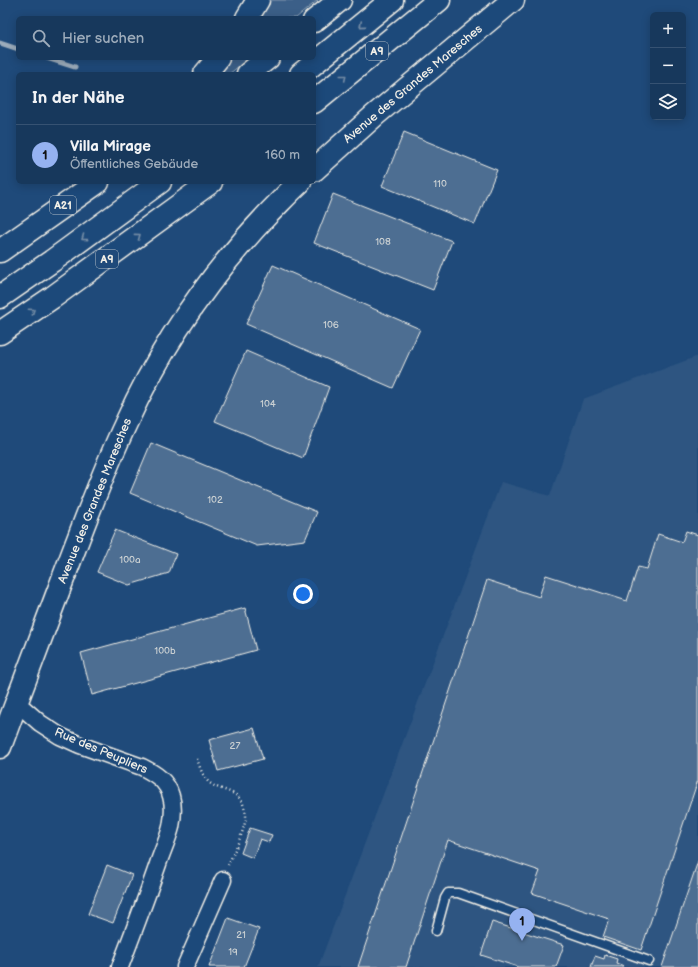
<!DOCTYPE html>
<html lang="de">
<head>
<meta charset="utf-8">
<style>
	body { margin:0; font-family:"Balsamiq Sans",sans-serif; background:#203f62; color:#f1f3f6 }
	.controls { position:absolute; right:12px; top:12px; display:grid; overflow:hidden; border-radius:6px; box-shadow:0 2px 10px #0003 }
	.controls button { width:36px; height:36px; display:grid; place-items:center; padding:0; border:0; border-bottom:1px solid #365272; background:#17385c; color:#f1f3f6; font:20px sans-serif }
	.you { position:absolute; left:303px; top:594px; width:14px; height:14px; margin:-10px; border:3px solid #fff; border-radius:50%; background:#1a73e8; box-shadow:0 0 0 6px #1a73e833 }
	.badge { display:grid; place-items:center; width:26px; height:26px; border-radius:50%; background:#95b2f1; color:#111; font-size:13px; font-weight:700 }
	.pin { position:absolute; translate:-50% -33px; filter:drop-shadow(0 1px 2px #0008) }
	.pin::after { content:''; position:absolute; top:21px; width:14px; height:12px; background:inherit; clip-path:polygon(0 0,100% 0,50% 100%) }
	.list { margin:0; padding:0; list-style:none }
	h2 { display:flex; justify-content:space-between; align-items:center; height:52px; margin:0; padding:0 16px; font-size:17px }
	h2 small { font-size:13px; font-weight:400; color:#9eacbb }
	.list li { display:grid; grid-template-columns:26px 1fr auto; gap:12px; align-items:center; box-sizing:border-box; height:60px; padding:0 16px; border-top:1px solid #365272 }
	.list b { display:block; font-size:15px; white-space:nowrap }
	.list p { margin:0; font-size:13px; white-space:nowrap; color:#9eacbb }
	.list em { font-size:13px; font-style:normal; color:#9eacbb }
	.icon { flex:none; width:22px; height:22px; fill:none; stroke:currentColor; stroke-width:2; stroke-linecap:round; stroke-linejoin:round }
	.map { position:relative; flex:none; width:698px; height:967px; overflow:hidden }
	.search { position:absolute; background:#17385c; box-shadow:0 2px 10px #0003; left:16px; top:16px; width:300px; height:44px; display:flex; align-items:center; gap:10px; box-sizing:border-box; padding:0 14px; border-radius:6px; color:#9eacbb; font-size:15px }
	.panel { position:absolute; background:#17385c; box-shadow:0 2px 10px #0003; left:16px; top:72px; width:300px; height:112px; border-radius:6px }
	.map>svg:first-child { display:block }
	.built { fill:#2d5581 }
	.green { fill:#3a5f88; stroke:#97a8b8 }
	.lines { fill:none; stroke-linecap:round; stroke-linejoin:round }
	.stream { stroke:#9cacbb; stroke-width:5 }
	.building { fill:#4d6e92; stroke:#f4f1e8 }
	.lane-casing { stroke:#f4f1e8; stroke-width:11 }
	.street-casing { stroke:#f4f1e8; stroke-width:19 }
	.secondary-casing { stroke:#f4f1e8; stroke-width:25 }
	.highway-casing { stroke:#f4f1e8; stroke-width:25 }
	.path { stroke:#f4f1e8; stroke-width:2.5; stroke-dasharray:1 3; stroke-linecap:butt }
	.lane { stroke:#1f4a7a; stroke-width:8 }
	.street { stroke:#1f4a7a; stroke-width:16 }
	.secondary { stroke:#1f4a7a; stroke-width:22 }
	.highway { stroke:#1f4a7a; stroke-width:22 }
	.oneway { stroke:#748da6 }
	.labels { text-anchor:middle; dominant-baseline:central; stroke-width:4; stroke-linejoin:round; paint-order:stroke }
	.number-label { font-size:10px; fill:#cad0d2 }
	.shield { fill:#1f4a7a; stroke:#b4bfc7; stroke-width:1 }
	.shield-label { font-size:11px; font-weight:bold; fill:#f4f1e8 }
	.street-label { font-size:12px; fill:#f4f1e8; stroke:#1f4a7a }
</style>
</head>
<body>
<div class="map">
<svg width="698" height="967" viewBox="0 0 698 967">
	<rect width="100%" height="100%" fill="#1f4a7a"/>
	<filter id="ink" filterUnits="userSpaceOnUse"><feTurbulence type="fractalNoise" baseFrequency=".025" numOctaves="2"/><feDisplacementMap in="SourceGraphic" scale="8" xChannelSelector="R" yChannelSelector="G"/><feConvolveMatrix kernelMatrix="1 2 1 2 8 2 1 2 1" color-interpolation-filters="sRGB"/></filter>
	<g filter="url(#ink)">
		<path class="built" d="M698 356V967H318L501 482 550 496 583 399Z"/>
		<path class="green" d="M268 0H318L296 18H257Z
			M229 58H249L229 74H215Z"/>
		<g class="lines">
			<path class="stream" d="M0 43 18 49
				M47 58 75 67"/>
		</g>
		<path class="building" d="M404 132 497 170 475 224 382 186Z
			M333 194 452 241 433 290 314 243Z
			M273 265 420 329 393 388 246 324Z
			M246 351 329 387 303 458 215 421Z
			M151 443 317 512 305 540 257 546 130 493Z
			M115 530 176 554 169 573 129 585 97 572Z
			M686 531 698 535V780L641 950 603 937 609 919 532 893 540 871 448 840 406 967H358L487 580 539 597 546 575 627 601 638 567 647 569 658 534 682 542Z
			M245 608 256 650 92 695 81 653Z
			M254 728 263 759 218 771 209 740Z
			M250 828 272 835 269 842 260 839 253 858 241 853Z
			M698 861V967H662Z
			M107 865 132 875 113 923 88 914Z
			M228 918 259 929 244 967H209Z
			M492 922 564 945 556 967H518L481 955Z
			M605 955 617 959 616 963 624 966 623 967H591L595 956 604 959Z"/>
		<g class="lines">
			<defs>
				<path id="lane" d="M436 931 445 898 448 893H458L649 961"/>
				<path id="street" d="M15 704 24 709 40 723 60 736 80 745 142 767C156 774 167 781 171 796 174 806 173 817 171 827 168 839 162 852 158 864 146 899 133 933 120 967
					M185 967 223 880"/>
				<path id="secondary" d="M314 170 375 115 513 0
					M0 747C19 695 39 643 58 592 80 535 100 478 126 423 161 346 210 275 268 214 279 203 289 192 300 182"/>
				<path id="highway" d="M247 18 258 0
					M314 21 340 0
					M205 74 218 58
					M248 74 268 58
					M301 74 392 0
					M314 102 439 0
					M0 251 98 182
					M0 297 52 261 160 182
					M0 333 53 297 211 182"/>
			</defs>
			<use href="#lane" class="lane-casing"/>
			<use href="#street" class="street-casing"/>
			<use href="#secondary" class="secondary-casing"/>
			<use href="#highway" class="highway-casing"/>
			<path class="path" d="M197 759C199 765 202 774 206 779 216 793 239 787 244 807 245 810 246 813 246 816 245 830 234 852 228 865"/>
			<use href="#lane" class="lane"/>
			<use href="#street" class="street"/>
			<use href="#secondary" class="secondary"/>
			<use href="#highway" class="highway"/>
		</g>
		<defs><path id="oneway-chevron" d="M-2-3.5L2.5 0L-2 3.5" fill="none" stroke-width="1.6" stroke-linecap="round" stroke-linejoin="round"/></defs>
		<g class="oneway">
			<use href="#oneway-chevron" transform="translate(362 25) rotate(140)"/>
			<use href="#oneway-chevron" transform="translate(344 77) rotate(-39)"/>
			<use href="#oneway-chevron" transform="translate(138 236) rotate(-36)"/>
			<use href="#oneway-chevron" transform="translate(84 238) rotate(144)"/>
			<use href="#oneway-chevron" transform="translate(32 311) rotate(-34)"/>
		</g>
	</g>
	<g class="labels">
		<g class="number-label">
			<text x="440" y="184">110</text>
			<text x="383" y="242">108</text>
			<text x="331" y="325">106</text>
			<text x="268" y="404">104</text>
			<text x="215" y="500">102</text>
			<text x="130" y="560">100a</text>
			<text x="165" y="651">100b</text>
			<text x="235" y="746">27</text>
			<text x="241" y="935">21</text>
			<text x="233" y="952">19</text>
		</g>
		<g class="shield">
			<rect x="366" y="42" width="22" height="18" rx="3"/>
			<rect x="50" y="196" width="26" height="18" rx="3"/>
			<rect x="96" y="250" width="22" height="18" rx="3"/>
		</g>
		<g class="shield-label">
			<text x="377" y="51">A9</text>
			<text x="63" y="205">A21</text>
			<text x="107" y="259">A9</text>
		</g>
		<g class="street-label">
			<text transform="translate(413 84) rotate(-40)">Avenue des Grandes Maresches</text>
			<text transform="translate(95 501) rotate(-68)">Avenue des Grandes Maresches</text>
			<text transform="translate(101 751) rotate(23)">Rue des Peupliers</text>
		</g>
	</g>
</svg>
<div class="controls">
<button>+</button>
<button>−</button>
<button><svg class="icon" aria-label="layers" viewBox="0 0 24 24"><path d="M12 4l9 5-9 5-9-5zM3 14l9 5 9-5"/></svg></button>
</div>
<div class="you"></div>
<div class="pin badge" style="left:522px;top:941px">1</div>
<div class="search"><svg class="icon" aria-label="search" viewBox="0 0 24 24"><circle cx="10" cy="10" r="6"/><path d="M15 15l6 6"/></svg>Hier suchen</div>
<section class="panel">
<h2>In der Nähe<small></small></h2>
<ul class="list">
<li><span class="badge">1</span><div><b>Villa Mirage</b><p>Öffentliches Gebäude</p></div><em>160 m</em></li>
</ul>
</section>
</div>
</body>
</html>
